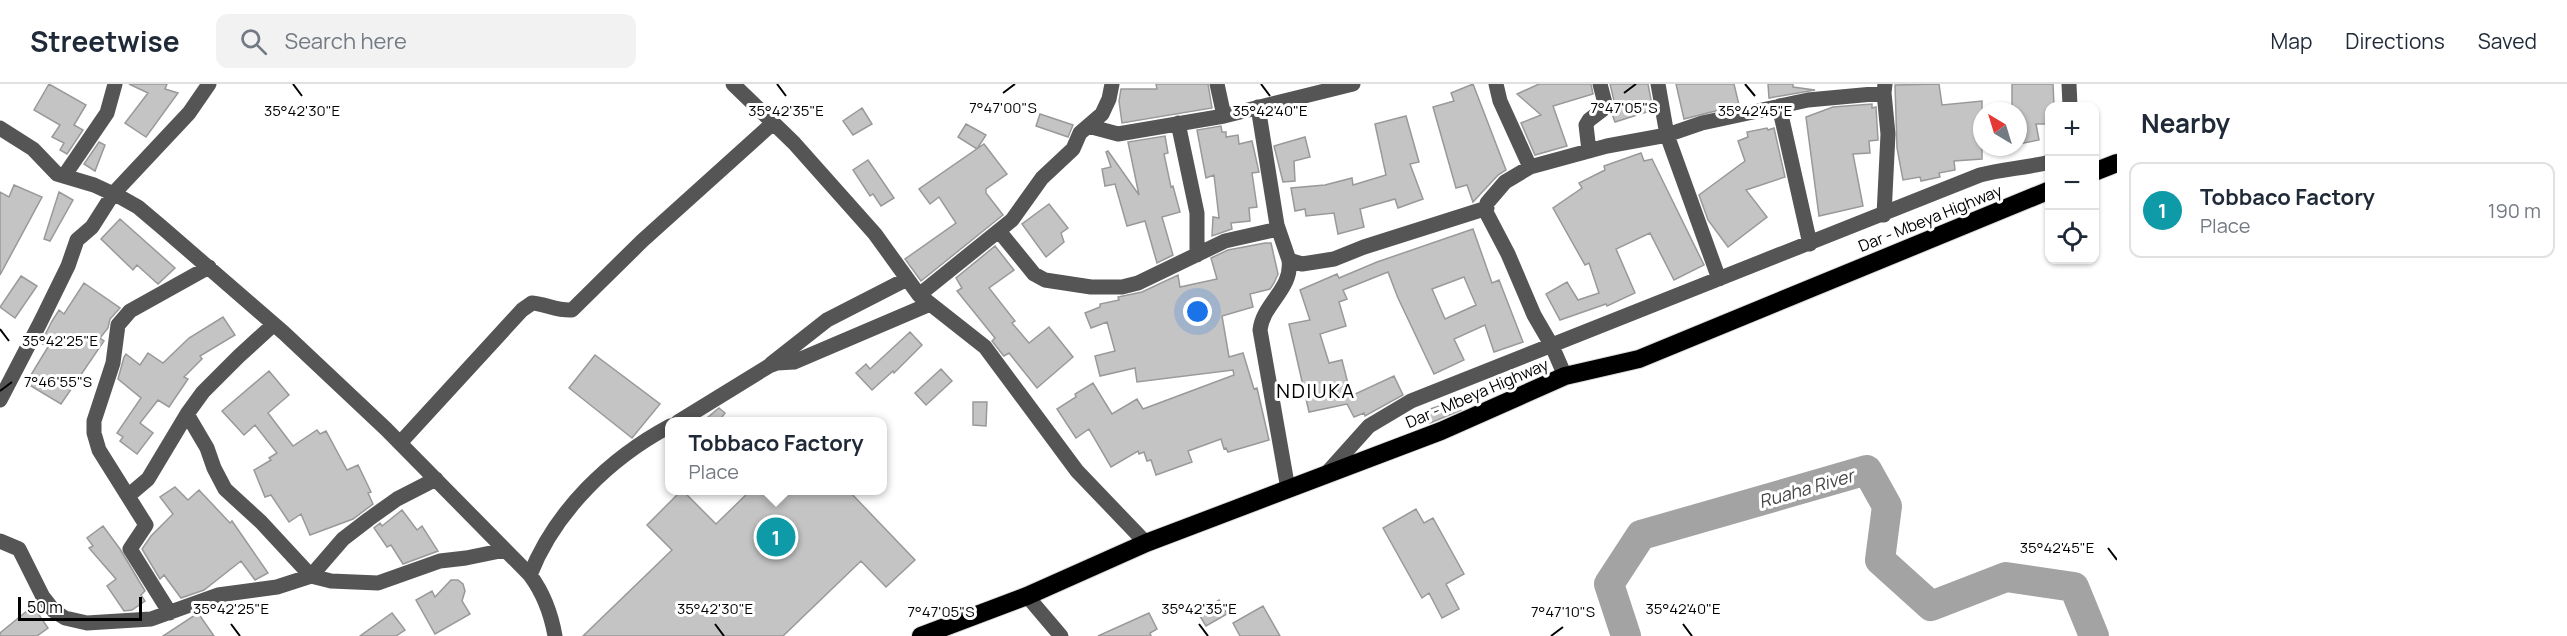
<!DOCTYPE html>
<html lang="en">
<head>
<meta charset="utf-8">
<style>
	body { margin:0; font-family:Manrope,sans-serif; background:#f2f2f3; color:#1f2937 }
	.controls { position:absolute; right:18px; top:18px; display:grid; overflow:hidden; border-radius:12px; box-shadow:0 2px 4px #0004 }
	.controls button { width:54px; height:54px; display:grid; place-items:center; padding:0; border:0; border-bottom:2px solid #e0e1e3; background:#fff; color:#1f2937; font:30px sans-serif }
	.compass { position:absolute; left:1973px; top:18px; width:54px; height:54px; border-radius:50%; background:#fff; box-shadow:0 2px 4px #0004; rotate:322deg }
	.scale { position:absolute; left:18px; bottom:15px; width:124px; box-sizing:border-box; padding-left:6px; border:3px solid #000; border-top:0; font-size:16px; line-height:21px; white-space:nowrap; color:#000; -webkit-text-stroke:4px #fff; paint-order:stroke }
	.you { position:absolute; left:1198px; top:228px; width:21px; height:21px; margin:-15px; border:4px solid #fff; border-radius:50%; background:#1a73e8; box-shadow:0 0 0 9px #1a73e833 }
	.badge { display:grid; place-items:center; width:39px; height:39px; border-radius:50%; background:#db2777; color:#fff; font-size:20px; font-weight:700 }
	.pin { position:absolute; translate:-50% -50%; border:3px solid #fff; box-shadow:0 2px 6px #0006 }
	.popup { position:absolute; left:665px; top:333px; width:222px; height:78px; box-sizing:border-box; display:grid; place-content:center; border-radius:12px; background:#fff; filter:drop-shadow(0 2px 4px #0005); font-size:20px; white-space:nowrap; color:#747a83 }
	.popup b { font-size:22px; color:#1f2937 }
	.popup::after { content:''; position:absolute; left:50%; top:100%; margin-left:-12px; border:12px solid transparent; border-top-color:#fff }
	.list { margin:0; padding:0; list-style:none }
	h2 { display:flex; justify-content:space-between; align-items:center; height:78px; margin:0; padding:0 24px; font-size:26px }
	h2 small { font-size:20px; font-weight:400; color:#747a83 }
	.list li { display:grid; grid-template-columns:39px 1fr auto; gap:18px; align-items:center; box-sizing:border-box; height:96px; margin:0 12px 12px; padding:0 12px; border:2px solid #e0e1e3; border-radius:12px }
	.list b { display:block; font-size:22px; white-space:nowrap }
	.list p { margin:0; font-size:20px; white-space:nowrap; color:#747a83 }
	.list em { font-size:20px; font-style:normal; color:#747a83 }
	.icon { flex:none; width:33px; height:33px; fill:none; stroke:currentColor; stroke-width:2; stroke-linecap:round; stroke-linejoin:round }
	.map { position:relative; flex:none; width:2117px; height:552px; overflow:hidden }
	header { display:flex; align-items:center; gap:36px; box-sizing:border-box; height:84px; padding:0 30px; background:#fff; border-bottom:2px solid #e0e1e3 }
	header strong { font-size:28px }
	nav { display:flex; gap:33px; margin-inline-start:auto; font-size:21px }
	.search { width:420px; height:54px; background:#f2f2f3; display:flex; align-items:center; gap:15px; box-sizing:border-box; padding:0 21px; border-radius:12px; color:#747a83; font-size:22px }
	main { display:flex }
	aside { flex:1; background:#fff }
	.map>svg:first-child { display:block }
	.lines { fill:none; stroke-linecap:round; stroke-linejoin:round }
	.river { stroke:#a3a3a3; stroke-width:30 }
	.building { fill:#c4c4c4; stroke:#999; stroke-width:1.5; fill-rule:evenodd }
	.highway-casing { stroke:#dbdbdb; stroke-width:20 }
	.minor { stroke:#555; stroke-width:15 }
	.highway { stroke:#000; stroke-width:18 }
	.ticks { fill:none; stroke:#000; stroke-width:2 }
	.labels { text-anchor:middle; dominant-baseline:central; stroke-width:6; stroke-linejoin:round; paint-order:stroke }
	.street-label { font-size:16px; fill:#000; stroke:#fff }
	.water-label { font-size:18px; font-style:italic; fill:#444; stroke:#fff }
	.quarter-label { font-size:20px; letter-spacing:1.5px; fill:#000; stroke:#fff }
	.ticks-label { font-size:15px; text-anchor:middle; fill:#000; stroke:#fff; stroke-width:6; stroke-linejoin:round; paint-order:stroke }
</style>
</head>
<body>
<header>
<strong>Streetwise</strong>
<div class="search"><svg class="icon" aria-label="search" viewBox="0 0 24 24"><circle cx="10" cy="10" r="6"/><path d="M15 15l6 6"/></svg>Search here</div>
<nav><a>Map</a><a>Directions</a><a>Saved</a></nav>
</header>
<main>
<div class="map">
<svg width="2117" height="552" viewBox="0 0 2117 552">
	<rect width="100%" height="100%" fill="#fff"/>
	<g class="lines">
		<path class="river" d="M1626 552 1609 500 1641 451 1867 386 1887 422 1880 476 1931 522 2006 493 2074 503 2094 552"/>
	</g>
	<path class="building" d="M49 0 86 21 74 41 83 46 67 70 60 66 64 59 52 53 60 41 34 26Z
		M129 0H167L165 5 178 9 146 53 125 39 148 9Z
		M1156 0H1208L1212 24 1122 39 1119 17 1121 5H1157Z
		M1473 0 1506 86 1498 91 1473 118 1467 101 1456 104 1433 23 1454 17 1451 9Z
		M1539 0H1591L1593 10 1553 22 1567 62 1535 71 1521 39 1541 31 1517 10Z
		M1610 0H1648L1653 26 1615 38 1612 30 1615 21Z
		M1676 0H1734L1739 21 1684 35Z
		M1768 0H1793V3L1815 6 1769 14Z
		M1939 0 1942 21 1982 17V75L1954 77 1955 86 1939 89 1940 93 1921 97 1920 93 1903 96 1897 64 1895 1Z
		M2012 0H2053L2054 22H2049V40H2036L2039 56 2018 60V27H2012Z
		M1872 20V24L1876 23 1878 56 1869 57 1870 69 1853 70 1863 122 1819 132 1806 33 1833 23Z
		M862 24 872 40 853 51 843 37Z
		M1040 30 1073 41 1068 53 1036 42Z
		M1406 32 1419 78 1410 80 1423 115 1398 124 1395 115 1360 125 1364 143 1338 150 1334 129 1306 132 1305 125 1295 127 1291 104 1325 101 1352 94 1353 101 1386 91 1375 40Z
		M966 40 986 51 977 65 958 53Z
		M1221 42 1222 48H1226V53L1238 51 1239 60 1252 57 1259 88 1252 89 1257 123 1249 124 1250 137 1231 139 1232 145 1212 152 1213 133 1219 134 1214 91 1206 94 1197 46Z
		M1767 44 1768 46 1774 44 1785 93 1746 106 1767 133 1728 163 1708 136 1699 111 1745 77 1738 57 1748 53 1747 48Z
		M1165 52 1168 69 1164 70 1171 103 1173 102 1180 128 1162 133 1173 171 1157 179 1145 137 1127 142 1115 100 1105 102 1102 85 1111 83 1106 68 1108 67 1139 111 1128 58Z
		M1305 53 1310 73 1294 77 1295 97 1283 98 1274 62Z
		M99 58 105 61 95 87 84 80Z
		M984 60 1007 90 986 105V109L1003 131 921 197 905 175 956 139 939 113 930 120 919 105Z
		M1641 69 1644 77 1652 75 1704 181 1674 196 1650 149 1616 165 1635 209 1607 222 1606 220 1560 236 1546 210 1567 198 1578 216 1599 209 1589 179 1585 181 1553 124 1582 104 1579 99 1605 86 1604 82Z
		M868 76 894 114 881 122 873 110 870 112 853 86Z
		M14 101 42 113 0 191V108L9 113Z
		M59 108 73 116 50 157 44 155Z
		M1049 120 1068 144 1061 149 1064 158 1046 173 1022 140Z
		M120 135 175 184 158 200 137 181 133 186 101 155Z
		M1473 145 1492 199 1499 196 1523 258 1494 268 1485 241 1454 255 1464 276 1434 290 1398 214 1388 188 1343 206 1347 215 1339 218 1346 242 1320 250 1329 279 1342 276 1351 312 1394 292 1403 311 1365 332 1364 329 1354 333 1347 320 1309 328 1289 240 1310 236 1300 206 1337 190 1339 194 1377 178ZM1464 193 1476 221 1445 235 1432 205Z
		M1265 159H1271L1278 190 1274 199 1270 205 1250 210 1253 223 1222 232 1229 273 1243 269 1254 305 1257 304 1269 356 1228 368 1226 364 1224 365 1221 355 1188 367 1192 378 1156 391 1151 376 1147 377 1144 368 1139 370 1138 367 1111 383 1089 345 1076 354 1057 325 1076 313 1075 310 1093 299 1112 330 1137 315 1143 325 1234 291 1233 286 1137 298 1135 284 1100 292 1095 272 1115 267 1107 238 1091 244 1085 229 1100 223V220L1119 216 1118 213 1142 208 1178 191 1180 203 1217 195 1211 174 1228 166Z
		M995 162 1014 186 989 204 1015 237 1012 239 1029 259 1049 243 1073 273 1037 304 1009 269 1004 272 1003 271 992 257 995 254 957 207 962 204 956 194Z
		M21 192 37 202 15 234 0 223Z
		M84 199 120 224 110 235 108 244 100 254 104 257 61 320 26 299 48 263 41 259 52 237 59 226 64 230Z
		M223 233 235 251 200 272 202 275 184 293 188 295 169 323 158 316 140 339 153 349 137 370 120 357 123 353 117 349 141 314 118 295 124 273 126 270 140 281 148 269 163 279 189 254Z
		M910 248 922 261 894 289 893 287 872 306 856 289 866 280 870 285Z
		M595 271 660 320 632 354 569 304Z
		M941 285 952 297 926 321 915 309Z
		M269 287 289 311 268 329 293 362 317 346 320 350 326 347 347 386 358 381 371 408 368 409 373 420 353 435 310 451 301 430 289 438 271 411 265 413 254 386 271 376 269 374 277 369 255 341 244 351 222 327Z
		M1458 316 1461 326 1430 339 1424 327Z
		M973 318H987L986 342 973 341Z
		M719 324 725 329 718 338H702Z
		M175 403 188 416 199 406 230 439 232 437 268 489 255 496 241 477 204 506 181 514 164 491 160 495 142 465 151 452 173 430 160 413Z
		M682 406 716 440 751 406H848L915 476 886 503 861 477 783 552H583L672 466 647 441Z
		M1416 425 1424 439 1433 434 1464 490 1446 500 1459 525 1442 534 1429 509 1422 514 1383 444Z
		M402 426 417 446 422 442 438 467 403 480 391 461 387 463 374 444 380 439 382 442Z
		M103 442 120 465 145 507 141 511 145 517 132 526 124 527 107 502 116 495 89 464 93 462 87 454Z
		M451 496H458L463 500 465 507 462 517 470 530 435 550 416 516 432 507 435 513Z
		M1219 516 1227 530 1206 542 1198 529Z
		M33 522 48 544 37 552H0V549Z
		M1263 522 1280 552H1240L1233 539Z
		M198 529 214 552H163Z
		M392 529 405 546 396 552H360Z
		M1149 529 1157 545 1150 549 1151 552H1098Z"/>
	<g class="lines">
		<defs>
			<path id="highway" d="M2094 88 2117 79
				M921 552 1027 512 1146 459 1441 347 1565 292 1639 275 2050 106"/>
		</defs>
		<use href="#highway" class="highway-casing"/>
		<path class="minor" d="M733 0 794 59 875 150 919 211 985 263 1077 387 1146 459
			M1217 0 1224 32
			M1496 0 1500 17 1530 83
			M1658 0 1667 51 1719 195
			M2069 0 2070 22
			M1779 22 1810 160
			M1258 23 1277 141 1289 176 1302 180 1334 175 1364 163 1487 124
			M1178 39 1197 129V171
			M1088 42 1118 50 1224 32 1353 0
			M0 44 33 65 57 90 94 101 122 114 138 123 164 145 284 249 386 345 530 491C544 510 551 529 555 552
			M1589 67 1586 41 1589 36 1606 23 1600 0
			M64 92 107 29 115 0
			M1884 131 1888 50 1884 9 1885 0
			M999 147 1034 190 1045 196 1091 203H1122L1138 199 1225 157 1278 145
			M919 211 1012 136 1042 94 1073 65 1080 49 1102 30 1109 15 1112 0
			M771 280 827 236 907 195
			M1565 292 1552 262 1534 231 1508 170 1486 128 1487 119 1505 98 1530 83 1607 62 1667 51 1702 39 1808 16 1884 9
			M0 316 40 239 68 182 77 156 92 143 113 110 189 29 209 0
			M187 330 207 364 214 384 225 405 261 438 311 492 331 497 378 499 440 477 466 474 505 466
			M678 338 769 282 777 279 794 278 930 220
			M400 359 522 226 532 219C546 220 557 227 572 226L642 157 773 39
			M1325 391 1369 342 1411 317 1980 91C2003 85 2026 84 2050 78
			M1288 405 1260 246C1263 219 1293 205 1289 176
			M128 412 148 395 187 330 203 308 239 272 273 241
			M0 457 19 465 43 513 54 527 65 534 87 539 151 535 218 511 277 503 311 492 343 455 369 435 397 415 436 395
			M530 491C555 427 610 374 670 342
			M1027 512 1061 552
			M170 529 130 465 146 441 99 366 94 349V337L113 279 118 241 130 227 209 183"/>
		<use href="#highway" class="highway"/>
	</g>
	<path class="ticks" d="M293 0 302 12M777 0 786 12M1261 0 1270 12M1745 0 1755 12M1003 9 1015 0M1624 9 1636 0M0 245 9 257M0 307 12 298M2108 464 2117 476M231 540 240 552M715 540 724 552M1199 540 1208 552M1683 540 1692 552M930 552 941 543M1551 552 1563 543"/>
	<g class="labels">
		<g class="street-label">
			<text transform="translate(1930 134) rotate(-22)">Dar - Mbeya Highway</text>
			<text transform="translate(1477 309) rotate(-23)">Dar - Mbeya Highway</text>
		</g>
		<g class="water-label">
			<text transform="translate(1806 404) rotate(-16)">Ruaha River</text>
		</g>
		<g class="quarter-label">
			<text x="1316" y="306">NDIUKA</text>
		</g>
	</g>
	<g class="ticks-label">
		<text x="1003" y="29">7°47'00"S</text>
		<text x="1624" y="29">7°47'05"S</text>
		<text x="302" y="32">35°42'30"E</text>
		<text x="786" y="32">35°42'35"E</text>
		<text x="1270" y="32">35°42'40"E</text>
		<text x="1755" y="32">35°42'45"E</text>
		<text x="60" y="262">35°42'25"E</text>
		<text x="58" y="303">7°46'55"S</text>
		<text x="2057" y="469">35°42'45"E</text>
		<text x="231" y="530">35°42'25"E</text>
		<text x="715" y="530">35°42'30"E</text>
		<text x="1199" y="530">35°42'35"E</text>
		<text x="1683" y="530">35°42'40"E</text>
		<text x="941" y="533">7°47'05"S</text>
		<text x="1563" y="533">7°47'10"S</text>
	</g>
</svg>
<div class="controls">
<button>+</button>
<button>−</button>
<button><svg class="icon" aria-label="locate" viewBox="0 0 24 24"><circle cx="12" cy="12" r="6"/><path d="M12 2v4M12 18v4M2 12h4M18 12h4"/></svg></button>
</div>
<svg class="compass" viewBox="-18 -18 36 36"><path d="M0-13l5 13h-10z" fill="#e53935"/><path d="M0 13l5-13h-10z" fill="#747a83"/></svg>
<div class="scale">50 m</div>
<div class="you"></div>
<div class="pin badge" style="left:776px;top:453px;background:#0f9aa8">1</div>
<div class="popup"><b>Tobbaco Factory</b>Place</div>
</div>
<aside>
<h2>Nearby<small></small></h2>
<ul class="list">
<li><span class="badge" style="background:#0f9aa8">1</span><div><b>Tobbaco Factory</b><p>Place</p></div><em>190 m</em></li>
</ul>
</aside>
</main>
</body>
</html>
